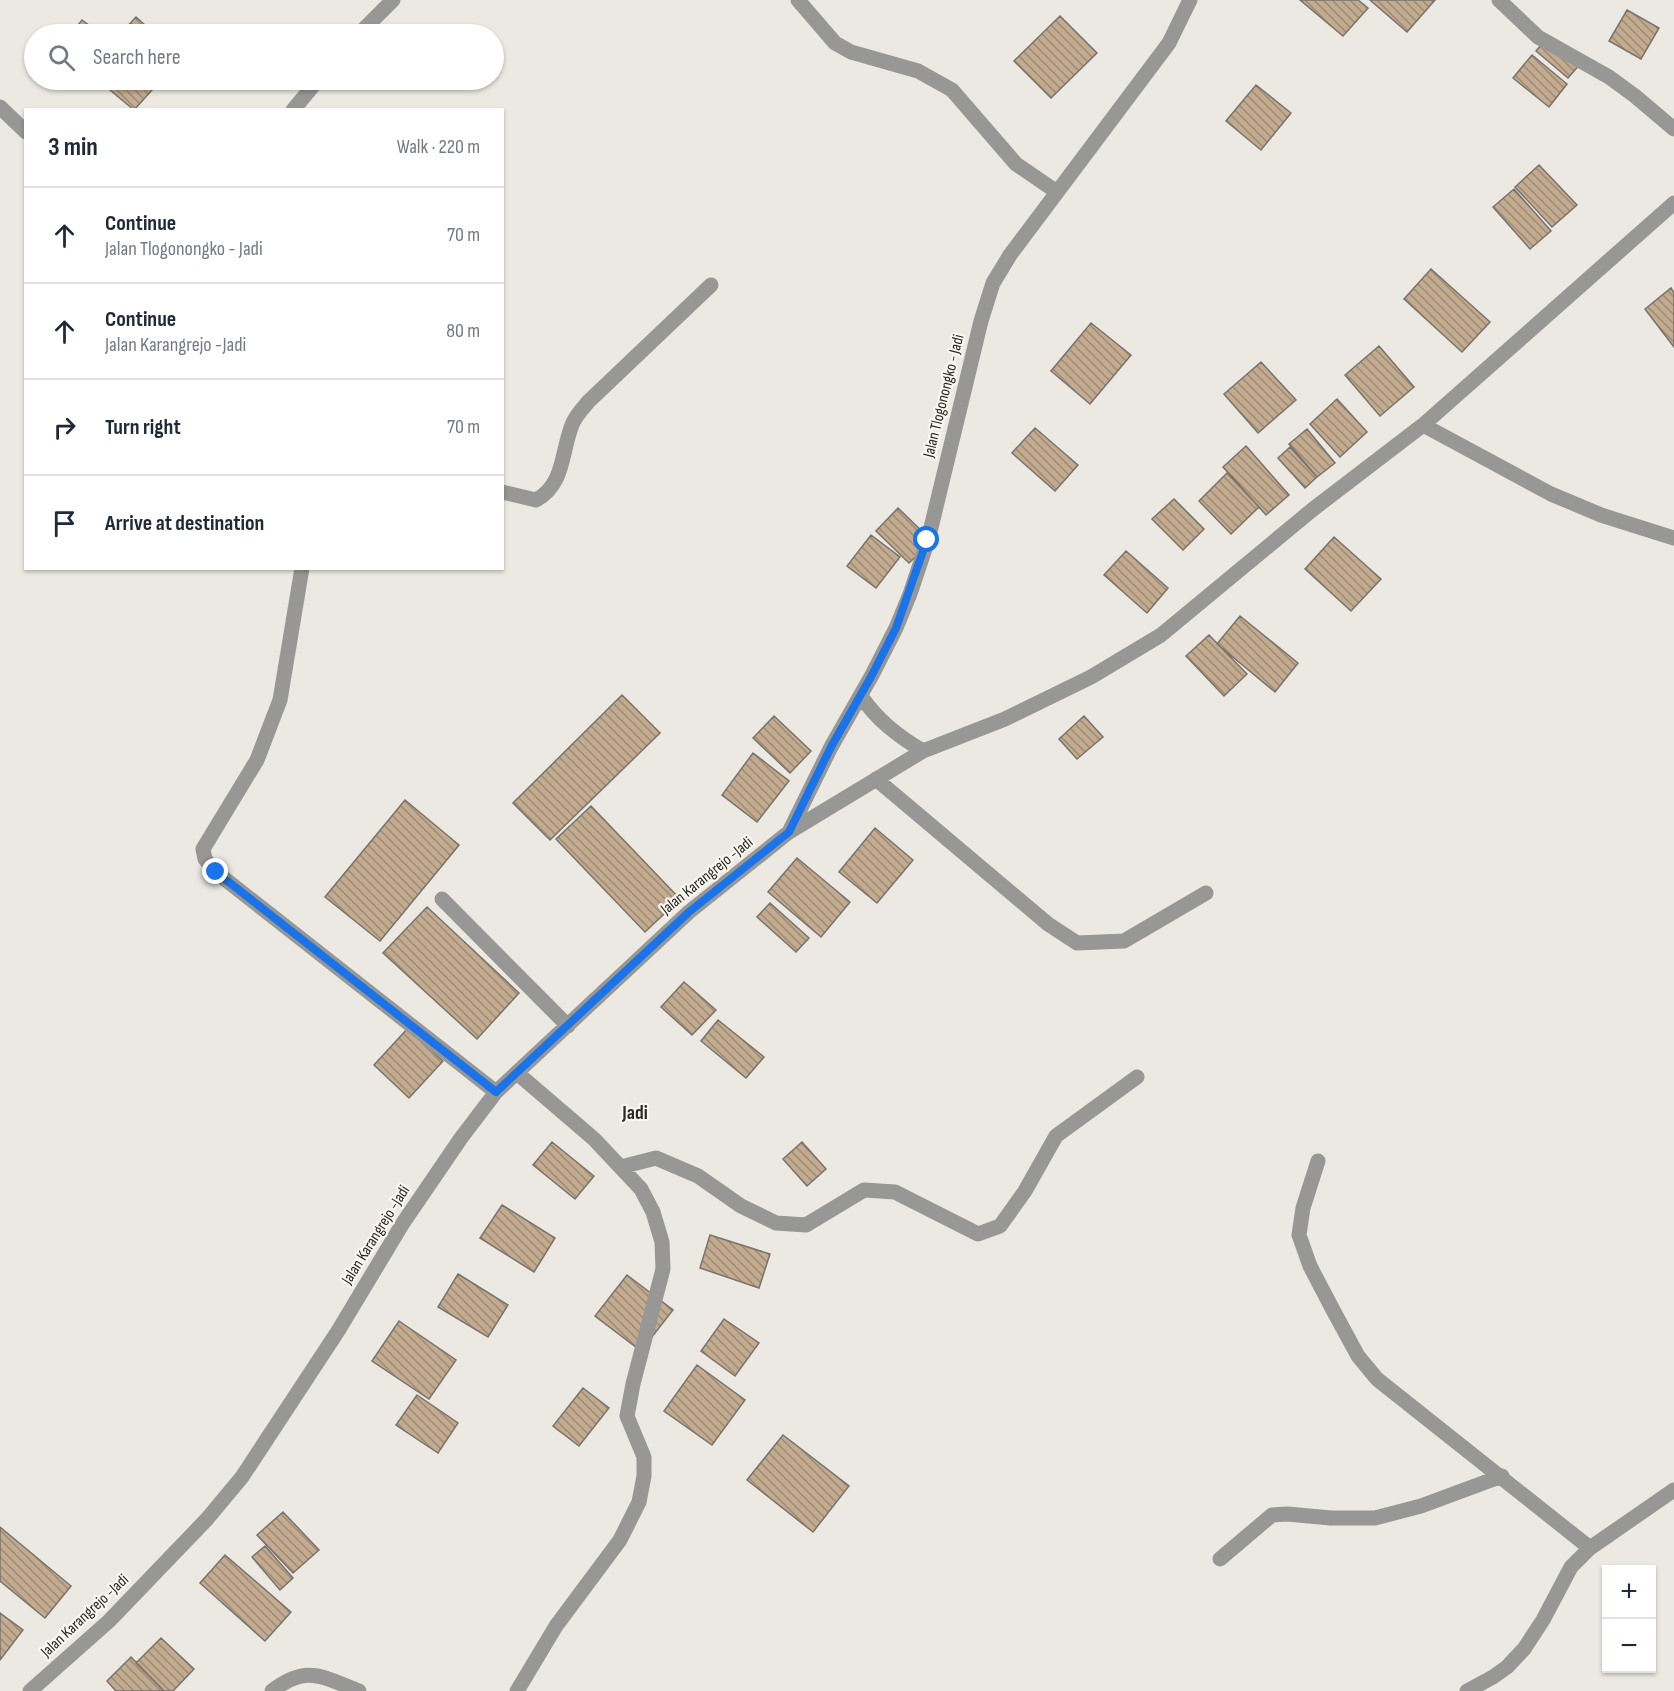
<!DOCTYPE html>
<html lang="en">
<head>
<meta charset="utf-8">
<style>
	body { margin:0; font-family:"Sofia Sans Condensed",sans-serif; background:#f2f2f3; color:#1f2937 }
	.controls { position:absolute; right:18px; bottom:18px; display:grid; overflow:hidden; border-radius:0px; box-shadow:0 2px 4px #0004 }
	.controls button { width:54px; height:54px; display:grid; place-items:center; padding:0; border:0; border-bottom:2px solid #e0e1e3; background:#fff; color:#1f2937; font:30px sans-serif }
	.stop { position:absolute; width:18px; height:18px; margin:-14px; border:4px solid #1a73e8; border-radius:50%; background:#fff }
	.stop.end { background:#1a73e8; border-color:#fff; box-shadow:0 2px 6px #0008 }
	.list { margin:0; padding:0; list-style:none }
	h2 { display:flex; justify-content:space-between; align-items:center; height:78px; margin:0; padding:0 24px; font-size:26px }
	h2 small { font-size:20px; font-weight:400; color:#747a83 }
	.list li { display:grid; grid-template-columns:39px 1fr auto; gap:18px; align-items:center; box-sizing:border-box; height:96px; padding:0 24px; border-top:2px solid #e0e1e3 }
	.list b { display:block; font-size:22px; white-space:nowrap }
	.list p { margin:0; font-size:20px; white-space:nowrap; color:#747a83 }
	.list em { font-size:20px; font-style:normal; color:#747a83 }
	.icon { flex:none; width:33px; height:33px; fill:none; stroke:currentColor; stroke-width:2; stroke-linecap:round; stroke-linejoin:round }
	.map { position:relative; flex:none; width:1674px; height:1691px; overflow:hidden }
	.search { position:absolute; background:#fff; box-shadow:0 2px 4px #0004; left:24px; top:24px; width:480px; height:66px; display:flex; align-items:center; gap:15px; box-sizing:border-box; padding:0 21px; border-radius:33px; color:#747a83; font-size:22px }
	.panel { position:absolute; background:#fff; box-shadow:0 2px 4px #0004; left:24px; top:108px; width:480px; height:462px; border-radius:0px }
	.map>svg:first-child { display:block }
	.building { fill:url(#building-back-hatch); stroke:#78736d; stroke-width:1.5 }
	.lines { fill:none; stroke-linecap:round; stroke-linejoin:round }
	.minor { stroke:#979895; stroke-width:15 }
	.route { stroke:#1a73e8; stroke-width:8 }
	.labels { text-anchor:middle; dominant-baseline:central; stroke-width:4.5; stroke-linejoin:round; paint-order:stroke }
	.street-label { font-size:16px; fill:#282825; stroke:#f8f6ee }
	.quarter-label { font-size:20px; font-weight:bold; fill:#2d2b25; stroke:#f8f6ee }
</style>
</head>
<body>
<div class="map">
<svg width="1674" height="1691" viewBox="0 0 1674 1691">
	<defs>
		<pattern id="building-back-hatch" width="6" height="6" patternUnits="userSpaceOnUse" patternTransform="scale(1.5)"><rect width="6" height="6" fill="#c3ab8f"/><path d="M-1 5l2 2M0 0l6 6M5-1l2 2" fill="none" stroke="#9e8b75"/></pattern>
	</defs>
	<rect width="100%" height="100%" fill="#ebe9e1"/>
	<path class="building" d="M1300 0H1358L1368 8 1343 36Z
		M1370 0H1435L1407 32Z
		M1627 10 1659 28 1641 59 1609 41Z
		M1060 16 1097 53 1051 98 1014 61Z
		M136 17 155 34H120Z
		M82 20 101 34H71Z
		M1549 36 1581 63 1568 78 1536 51Z
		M1532 55 1567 84 1549 107 1513 78Z
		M98 80H139L152 90 134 110Z
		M1256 85 1291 113 1261 150 1226 121Z
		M1539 165 1577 205 1552 227 1515 187Z
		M1514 189 1551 231 1530 249 1493 207Z
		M1431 269 1490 322 1462 352 1404 299Z
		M1671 288 1674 293V347L1645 309Z
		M1091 323 1131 355 1090 404 1051 371Z
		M1379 346 1414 387 1380 416 1345 375Z
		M1261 362 1296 400 1258 433 1224 394Z
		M1337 399 1367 432 1340 457 1310 424Z
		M1035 428 1078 465 1055 491 1012 453Z
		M1307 429 1335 463 1317 477 1289 444Z
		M1246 446 1289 495 1266 515 1223 467Z
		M1290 447 1317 477 1305 488 1278 458Z
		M1227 473 1259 507 1231 534 1199 501Z
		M1174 499 1204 529 1183 550 1152 519Z
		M898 508 932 541 909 563 876 531Z
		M871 535 900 557 876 588 847 566Z
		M1334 537 1381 579 1351 611 1305 569Z
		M1126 551 1168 588 1147 613 1104 575Z
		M1240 616 1298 663 1275 692 1217 644Z
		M1209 635 1247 674 1224 696 1186 656Z
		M622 695 660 733 550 840 513 803Z
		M774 716 811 751 790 773 753 738Z
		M1084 716 1103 737 1077 759 1059 739Z
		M753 753 789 781 757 822 722 795Z
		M405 800 459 845 380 941 325 897Z
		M591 806 680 899 645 932 556 839Z
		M875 828 913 860 877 903 839 872Z
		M797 858 850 902 821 937 768 892Z
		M770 903 809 938 796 952 757 917Z
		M427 907 519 993 477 1039 383 953Z
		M684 982 716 1010 692 1035 661 1007Z
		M718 1020 764 1057 746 1078 701 1041Z
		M408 1028 443 1061 409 1098 374 1065Z
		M552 1142 594 1176 575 1199 533 1165Z
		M802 1142 826 1169 807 1186 783 1159Z
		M502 1205 555 1238 534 1272 480 1238Z
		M710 1235 770 1254 759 1288 700 1268Z
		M458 1274 508 1305 488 1337 438 1307Z
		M627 1275 673 1310 641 1351 595 1316Z
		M724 1319 759 1343 735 1376 701 1351Z
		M399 1321 456 1360 429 1399 372 1361Z
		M697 1365 745 1400 712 1445 664 1411Z
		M583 1388 609 1408 579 1446 553 1426Z
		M417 1395 458 1423 438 1453 396 1425Z
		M783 1435 849 1486 813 1532 747 1480Z
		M283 1512 319 1550 293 1573 257 1535Z
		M0 1527 71 1586 45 1618 0 1581Z
		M265 1546 293 1578 280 1590 252 1557Z
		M225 1555 291 1612 265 1641 200 1583Z
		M0 1613 23 1630 0 1660Z
		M161 1638 194 1669 173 1691H164L136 1663Z
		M131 1657 164 1691H116L107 1681Z"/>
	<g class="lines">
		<path class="minor" d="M798 0 835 43 851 52 918 71 952 90 1016 164 1057 192
			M1499 0 1538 37 1609 77 1635 96 1674 129
			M359 34 393 0
			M0 107 26 132
			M293 110 318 80
			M1423 425 1551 494 1601 515 1674 538
			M502 492 536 500C565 484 561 452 572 425 575 416 583 408 589 401L711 285
			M302 568 280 700 257 760 203 849 205 859 216 872 496 1092
			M861 696C877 720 898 736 923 751
			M876 779 1048 924 1077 943 1124 941 1206 893
			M789 832 831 747 872 675 896 628 910 594 928 540 981 321 993 283 1010 255 1169 43 1190 0
			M442 899 568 1026
			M1318 1161 1303 1208 1299 1235 1310 1266 1333 1310 1358 1356 1377 1379 1590 1548
			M621 1167 656 1158 698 1176 741 1206 776 1223 806 1225 864 1190 895 1192 978 1234 1000 1226 1025 1191 1056 1136 1137 1077
			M1220 1559 1272 1515 1287 1514 1331 1518H1375L1421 1506 1502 1476
			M30 1691 109 1621 207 1519 242 1477 338 1331 403 1223 461 1138 496 1092 689 912 789 832 923 751 1005 719 1091 677 1161 635 1312 510 1423 425 1674 203
			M272 1691C307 1664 322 1677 359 1691
			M517 1691 556 1626 620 1540 639 1502 644 1476V1457L627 1416 633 1384 663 1269 662 1242 653 1212 641 1189 594 1139 517 1073
			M1467 1691 1493 1677 1507 1667 1524 1649 1543 1620 1571 1567 1590 1548 1674 1490"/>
	</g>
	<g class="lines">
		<path class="route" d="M216 872 496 1092 689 912 789 832 831 747 872 675 896 628 927 540"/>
	</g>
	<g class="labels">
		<g class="street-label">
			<text transform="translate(944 396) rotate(-76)">Jalan Tlogonongko - Jadi</text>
			<text transform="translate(707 876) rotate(-39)">Jalan Karangrejo -Jadi</text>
			<text transform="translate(376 1235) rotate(-58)">Jalan Karangrejo -Jadi</text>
			<text transform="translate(85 1616) rotate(-43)">Jalan Karangrejo -Jadi</text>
		</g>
		<g class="quarter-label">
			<text x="635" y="1113">Jadi</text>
		</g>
	</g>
</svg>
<div class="controls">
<button>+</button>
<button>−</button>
</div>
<div class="stop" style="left:927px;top:540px"></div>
<div class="stop end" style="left:216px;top:872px"></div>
<div class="search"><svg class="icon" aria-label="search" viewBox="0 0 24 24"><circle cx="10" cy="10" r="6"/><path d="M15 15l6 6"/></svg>Search here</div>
<section class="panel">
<h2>3 min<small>Walk · 220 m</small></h2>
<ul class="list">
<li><svg class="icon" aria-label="ahead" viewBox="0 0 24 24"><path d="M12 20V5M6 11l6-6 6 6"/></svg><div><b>Continue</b><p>Jalan Tlogonongko - Jadi</p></div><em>70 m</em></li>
<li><svg class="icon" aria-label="ahead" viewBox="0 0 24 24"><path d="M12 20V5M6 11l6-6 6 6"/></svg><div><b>Continue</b><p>Jalan Karangrejo -Jadi</p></div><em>80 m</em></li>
<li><svg class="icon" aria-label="right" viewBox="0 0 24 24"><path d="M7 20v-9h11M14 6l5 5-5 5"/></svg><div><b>Turn right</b></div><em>70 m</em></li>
<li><svg class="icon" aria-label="arrive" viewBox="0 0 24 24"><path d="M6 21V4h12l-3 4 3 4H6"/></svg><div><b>Arrive at destination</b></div></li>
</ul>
</section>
</div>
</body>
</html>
